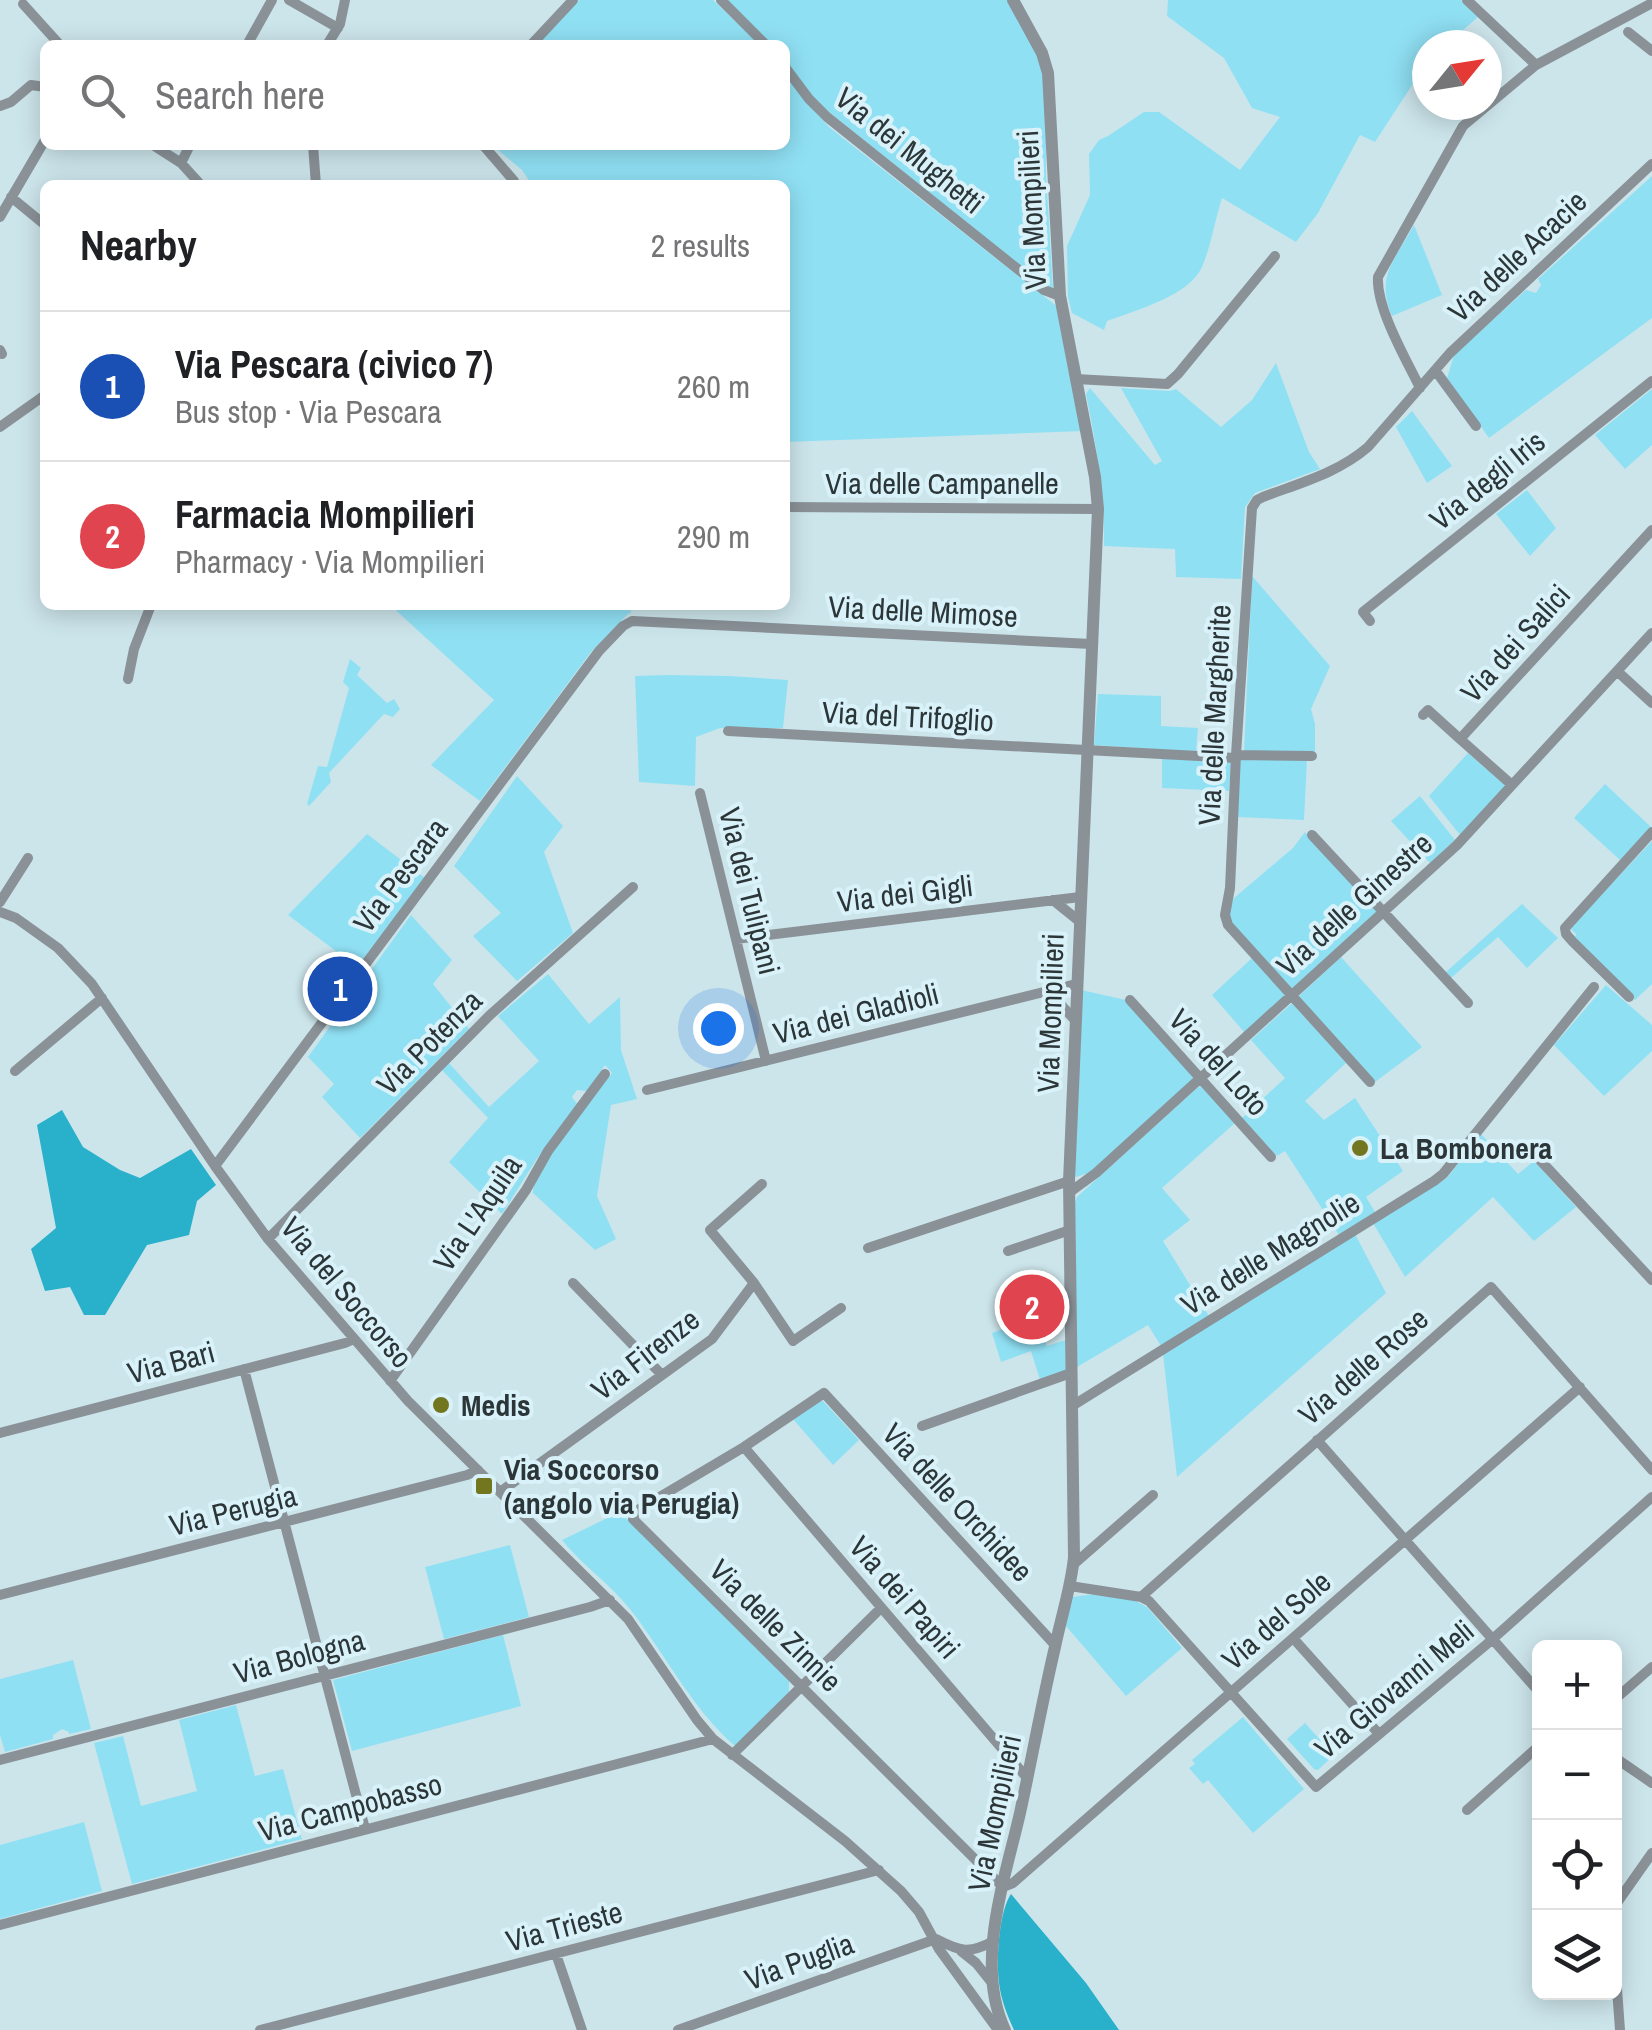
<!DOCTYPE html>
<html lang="en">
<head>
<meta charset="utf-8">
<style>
	body { margin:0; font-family:"Archivo Narrow",sans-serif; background:#f2f2f2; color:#202124 }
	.controls { position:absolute; right:30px; bottom:30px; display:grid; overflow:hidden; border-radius:15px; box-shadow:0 5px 25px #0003 }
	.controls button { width:90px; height:90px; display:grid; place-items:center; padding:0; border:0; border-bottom:2px solid #e0e0e0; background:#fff; color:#202124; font:50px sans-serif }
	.compass { position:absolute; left:1412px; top:30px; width:90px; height:90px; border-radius:50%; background:#fff; box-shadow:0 5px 25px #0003; rotate:60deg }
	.you { position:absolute; left:718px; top:1028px; width:35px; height:35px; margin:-25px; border:8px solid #fff; border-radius:50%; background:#1a73e8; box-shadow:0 0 0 15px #1a73e833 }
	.badge { display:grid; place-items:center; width:65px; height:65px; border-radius:50%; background:#d93025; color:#fff; font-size:32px; font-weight:700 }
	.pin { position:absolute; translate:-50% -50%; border:5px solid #fff; box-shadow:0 2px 10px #0006 }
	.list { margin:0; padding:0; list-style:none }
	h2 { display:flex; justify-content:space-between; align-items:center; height:130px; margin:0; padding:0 40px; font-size:42px }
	h2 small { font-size:32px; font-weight:400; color:#757577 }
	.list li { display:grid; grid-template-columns:65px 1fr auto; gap:30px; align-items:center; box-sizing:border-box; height:150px; padding:0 40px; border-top:2px solid #e0e0e0 }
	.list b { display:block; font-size:38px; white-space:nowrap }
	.list p { margin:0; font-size:32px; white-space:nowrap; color:#757577 }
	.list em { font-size:32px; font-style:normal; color:#757577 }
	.icon { flex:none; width:55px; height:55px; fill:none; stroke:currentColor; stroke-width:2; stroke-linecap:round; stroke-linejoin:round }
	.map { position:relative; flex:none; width:1652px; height:2030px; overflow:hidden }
	.search { position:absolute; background:#fff; box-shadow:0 5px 25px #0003; left:40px; top:40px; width:750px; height:110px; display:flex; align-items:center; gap:25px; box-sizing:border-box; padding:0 35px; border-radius:15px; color:#757577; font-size:38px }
	.panel { position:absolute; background:#fff; box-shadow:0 5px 25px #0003; left:40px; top:180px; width:750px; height:430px; border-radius:15px }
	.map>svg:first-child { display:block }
	.green { fill:#90e0f4 }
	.forest { fill:#29b0ca }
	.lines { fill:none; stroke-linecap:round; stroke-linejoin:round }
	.minor { stroke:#8a9298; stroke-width:10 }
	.tertiary { stroke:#8a9298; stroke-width:12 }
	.poi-dot { fill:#72771f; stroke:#d9f2f9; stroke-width:4 }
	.labels { text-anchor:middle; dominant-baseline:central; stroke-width:8; stroke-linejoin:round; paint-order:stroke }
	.street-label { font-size:30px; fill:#2c3638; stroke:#d9f2f9 }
	.poi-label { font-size:30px; font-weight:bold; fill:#2c3638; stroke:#d9f2f9; text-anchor:start }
</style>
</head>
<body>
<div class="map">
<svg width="1652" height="2030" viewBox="0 0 1652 2030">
	<rect width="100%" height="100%" fill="#cce5eb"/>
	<path class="green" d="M579 0H713L760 45H537Z
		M726 0H1008L1040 61 1046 95V175L1053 289 1046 287 829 112 809 94 785 63V45H770Z
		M1168 0H1461L1478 17 1446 45H1427V67L1416 79 1375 142 1360 135 1318 213 1296 242 1222 198C1215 220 1211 246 1202 267 1189 296 1136 310 1107 321L1104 330 1072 313 1068 297 1067 246 1090 195 1089 154 1099 140 1108 136 1144 112H1159L1240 170 1280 117 1252 108 1224 58 1167 16Z
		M785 73 805 101 829 127 1059 308 1083 431 785 442V185H532L522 170 492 145H785Z
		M1652 176V318L1489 438 1447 378 1454 355 1526 290 1536 293 1541 285 1538 279Z
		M1414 225 1442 295 1392 316C1375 276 1395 260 1414 225Z
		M1276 363 1309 452 1320 469 1255 493 1245 507 1241 579 1176 577 1175 549 1104 546C1105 494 1096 445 1086 394L1090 388 1155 465 1162 461 1121 388 1170 391 1176 389 1221 427 1252 400Z
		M1652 389V445L1625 469 1595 435Z
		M1412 411 1452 466 1427 483 1396 427Z
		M1527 490 1556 528 1530 556 1496 514Z
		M1252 576 1330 666 1311 709 1315 724V752L1244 751Z
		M390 605H630L631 613 628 614 591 652 480 801 431 765 494 700Z
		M350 659 361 668 357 675 387 703 394 699 400 709 393 717 384 714 329 773 331 782 309 806 307 804 318 766 327 767 349 688 343 682Z
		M668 675 729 676 788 680 783 728H720L696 737 695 786 639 782 635 676Z
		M1098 694 1161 696V726L1198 728 1196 752 1094 745Z
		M1468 753 1506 786 1460 835 1429 796Z
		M1162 758 1231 762 1229 791 1162 788Z
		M1239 758 1307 759 1304 820 1237 817Z
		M517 776 563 826 544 852 573 933 517 981 473 936 501 913 454 866Z
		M1605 784 1651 827 1620 860 1574 818Z
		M1420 796 1455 840 1430 863 1391 821Z
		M1305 832 1379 911 1292 990 1231 922 1229 910 1234 898 1293 848Z
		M367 834 425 878 357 967 288 915Z
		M1652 841V984L1635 1000 1581 946 1575 937 1576 934 1570 928Z
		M1522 904 1558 938 1527 968 1498 937 1451 978 1446 972Z
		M411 915 452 960 433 984 469 1029 360 1138 322 1097 334 1084 308 1057Z
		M1341 957 1422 1047 1375 1082 1298 997Z
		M1252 958 1286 995 1245 1033 1212 995Z
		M548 974 589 1024 620 997 621 1050 637 1099 611 1105 597 1196 616 1239 595 1250 533 1193C534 1166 594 1097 612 1073L605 1065 587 1091 577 1090 572 1097 578 1105 536 1160 502 1214 449 1162 488 1118 441 1069 448 1062 489 1107 539 1061 498 1016Z
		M1606 985 1652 1025V1051L1604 1096 1554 1045Z
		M1081 990 1126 1000 1195 1079 1092 1172 1076 1177 1074 1172Z
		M1292 1003 1346 1063 1305 1101 1324 1120 1355 1098 1403 1171 1366 1197 1375 1212 1339 1235 1285 1151 1277 1156 1242 1118 1285 1078 1251 1040Z
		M1201 1086 1235 1123 1162 1188 1190 1220 1163 1241 1209 1316 1161 1346 1148 1325 1077 1367 1075 1202 1077 1197 1197 1088Z
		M1481 1134 1518 1174 1534 1161 1576 1207 1534 1241 1493 1197 1405 1277 1373 1223 1447 1178Z
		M1355 1234 1386 1293 1177 1477 1163 1354Z
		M1037 1317 1047 1346 1066 1340 1068 1370 1040 1380 1031 1351 1001 1362 992 1333Z
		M819 1400 823 1401 859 1440 833 1465 792 1418Z
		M630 1507 625 1517 789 1681V1693L735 1746C691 1708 665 1653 629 1608 609 1583 582 1565 562 1540Z
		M510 1545 529 1617 444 1639 425 1567Z
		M1095 1594 1134 1600 1147 1607 1182 1648 1126 1696 1066 1626 1072 1597Z
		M503 1635 521 1706 352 1751 333 1680Z
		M73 1660 91 1729 69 1734V1732L62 1729 53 1735V1739L5 1752 0 1735V1679Z
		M236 1705 255 1776 283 1769 302 1839 132 1884 94 1743 123 1736 141 1806 197 1791 179 1720Z
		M1243 1717 1304 1789 1253 1833 1208 1780 1203 1784 1189 1768 1195 1764 1192 1760Z
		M1305 1723 1334 1755 1318 1770 1314 1769 1287 1739Z
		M84 1822 102 1891 0 1919V1845Z"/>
	<path class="forest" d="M62 1110 83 1147 120 1170 140 1178 191 1149 216 1185 197 1201 189 1235 147 1245 105 1315H84L70 1287 45 1291 31 1249 56 1228 37 1125Z
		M1011 1894 1086 1983 1119 2030H1014C1007 2015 1001 1999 999 1983 996 1961 999 1911 1011 1894Z"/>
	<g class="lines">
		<path class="minor" d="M289 0 338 28
			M721 0 766 45
			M23 4 60 45
			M1628 32 1652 51
			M247 45 272 0
			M327 45 340 24 345 0
			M531 45 573 0
			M1536 65 1652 3
			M785 67 809 99 827 117 1044 290 1060 296
			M0 106 11 102 31 85 45 87
			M153 145 181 163 201 185
			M313 145 316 185
			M483 145 514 181V185
			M181 163 190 145
			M11 197 45 225
			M0 217 45 140
			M0 350 2 354
			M1435 370 1476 426
			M1076 379 1167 384 1178 374 1275 256
			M1420 388C1406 359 1376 308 1378 277L1463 126 1536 65 1467 0
			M0 427 45 395
			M785 507 1098 509
			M1370 621 1363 612 1652 381
			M1617 671 1652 703
			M128 679 134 649 151 605
			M1423 715 1428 710 1460 739
			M728 731 1236 758
			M1236 755 1312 756
			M1512 785 1460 739 1652 530
			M700 793 766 1061
			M1312 835 1468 1003
			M1053 900 1079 921
			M0 902 28 858
			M0 912 16 918 58 948 92 984 215 1166 268 1239 408 1401 628 1619 697 1720 713 1739 845 1841 901 1891 919 1912 939 1949 998 2030
			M736 939 1080 897
			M1048 991 1074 1019
			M1629 997 1573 942 1566 934 1565 928 1652 832
			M1130 1000 1271 1157
			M15 1071 102 998
			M1370 1082 1228 925 1225 915 1230 888 1236 755 1252 508 1257 500 1263 497C1300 483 1338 473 1368 447L1450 353 1652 164
			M647 1090 1076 984
			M1539 1159 1652 1280
			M215 1166 599 651 623 626 632 621 1091 644
			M1070 1192 1096 1173 1457 845 1652 633
			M268 1239 490 1015 633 887
			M868 1248 1069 1181
			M1008 1251 1070 1230
			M573 1283 662 1375
			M754 1283 710 1230 762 1184
			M244 1369 365 1829
			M390 1381 526 1190 548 1151 605 1074
			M1072 1406 1434 1181 1443 1174 1594 987
			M922 1426 1071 1373
			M0 1433 345 1343 354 1339
			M1317 1440 1540 1693
			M744 1447 1028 1779
			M500 1492 712 1339 754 1283 793 1341 841 1308
			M1074 1564 1153 1495
			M1070 1586 1141 1597 1491 1287 1652 1470
			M0 1595 467 1475 478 1470
			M1141 1597 1149 1601 1316 1787 1487 1644 1652 1497
			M1293 1638 1379 1734
			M1055 1645 824 1393 744 1447 636 1511 633 1519 1003 1887 1013 1883 1580 1387
			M1614 1700 1652 1667
			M732 1755 881 1608
			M1614 1757 1652 1783
			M0 1760 590 1607 610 1600
			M1467 1810 1540 1745
			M1614 1907 1652 1853
			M0 1925 713 1739
			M936 1939C961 1952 969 1954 994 1941
			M1614 1947 1620 2030
			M961 1951 976 1963 992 1983
			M556 1954 582 2030
			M260 2030 879 1870
			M678 2030 936 1939"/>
		<path class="tertiary" d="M1005 2030C974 1965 1005 1879 1020 1813 1032 1758 1042 1702 1055 1647 1061 1617 1071 1588 1074 1557L1069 1181 1098 509 1095 477 1060 296 1048 73 1042 53 1013 0"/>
	</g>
	<g class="poi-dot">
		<circle cx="1360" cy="1148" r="10"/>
		<circle cx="441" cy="1405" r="10"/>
		<rect x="474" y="1476" width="20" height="20" rx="5"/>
	</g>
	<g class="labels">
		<g class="street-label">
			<text transform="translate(910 150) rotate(39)">Via dei Mughetti</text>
			<text transform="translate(1031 210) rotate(-93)">Via Mompilieri</text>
			<text transform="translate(1517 256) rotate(-43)">Via delle Acacie</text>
			<text transform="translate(1487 480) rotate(-39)">Via degli Iris</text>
			<text x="942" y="483">Via delle Campanelle</text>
			<text transform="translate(923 611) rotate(3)">Via delle Mimose</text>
			<text transform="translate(1515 643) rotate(-48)">Via dei Salici</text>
			<text transform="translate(1214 715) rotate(-87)">Via delle Margherite</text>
			<text transform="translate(908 716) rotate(3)">Via del Trifoglio</text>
			<text transform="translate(400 875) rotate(-53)">Via Pescara</text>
			<text transform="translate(750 891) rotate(76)">Via dei Tulipani</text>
			<text transform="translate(905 893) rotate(-7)">Via dei Gigli</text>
			<text transform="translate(1354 904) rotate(-42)">Via delle Ginestre</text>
			<text transform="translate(856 1013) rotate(-14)">Via dei Gladioli</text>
			<text transform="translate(1050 1013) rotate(-88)">Via Mompilieri</text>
			<text transform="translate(429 1042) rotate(-45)">Via Potenza</text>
			<text transform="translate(1219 1062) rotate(48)">Via del Loto</text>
			<text transform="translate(477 1213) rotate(-56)">Via L'Aquila</text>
			<text transform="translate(1270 1253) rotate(-32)">Via delle Magnolie</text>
			<text transform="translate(347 1292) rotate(50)">Via del Soccorso</text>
			<text transform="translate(645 1354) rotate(-38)">Via Firenze</text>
			<text transform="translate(171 1362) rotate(-15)">Via Bari</text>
			<text transform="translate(1363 1366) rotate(-41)">Via delle Rose</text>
			<text transform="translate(958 1502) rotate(47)">Via delle Orchidee</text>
			<text transform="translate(233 1510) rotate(-14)">Via Perugia</text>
			<text transform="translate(905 1597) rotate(49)">Via dei Papiri</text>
			<text transform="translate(1276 1620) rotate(-41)">Via del Sole</text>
			<text transform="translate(776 1625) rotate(45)">Via delle Zinnie</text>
			<text transform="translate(299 1656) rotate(-15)">Via Bologna</text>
			<text transform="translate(1394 1689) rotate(-40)">Via Giovanni Meli</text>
			<text transform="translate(350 1807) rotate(-15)">Via Campobasso</text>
			<text transform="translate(994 1813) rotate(-78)">Via Mompilieri</text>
			<text transform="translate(564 1926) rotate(-15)">Via Trieste</text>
			<text transform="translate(799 1961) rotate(-20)">Via Puglia</text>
		</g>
		<g class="poi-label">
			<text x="1380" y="1148">La Bombonera</text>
			<text x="461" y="1405">Medis</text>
			<text x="504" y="1469">Via Soccorso<tspan x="504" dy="34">(angolo via Perugia)</tspan></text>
		</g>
	</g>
</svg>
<div class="controls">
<button>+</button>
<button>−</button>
<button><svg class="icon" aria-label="locate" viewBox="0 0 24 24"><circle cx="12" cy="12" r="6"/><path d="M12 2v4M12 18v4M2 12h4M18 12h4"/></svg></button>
<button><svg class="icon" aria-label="layers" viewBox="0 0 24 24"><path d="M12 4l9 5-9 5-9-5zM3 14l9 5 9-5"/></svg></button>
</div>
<svg class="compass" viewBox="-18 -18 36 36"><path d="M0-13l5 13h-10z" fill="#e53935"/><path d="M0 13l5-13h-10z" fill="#757577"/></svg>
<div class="you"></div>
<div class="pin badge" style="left:340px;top:989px;background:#1a4fb4">1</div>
<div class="pin badge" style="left:1032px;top:1307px;background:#e0444e">2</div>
<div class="search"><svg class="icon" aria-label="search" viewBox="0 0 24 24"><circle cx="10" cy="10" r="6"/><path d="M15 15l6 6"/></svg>Search here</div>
<section class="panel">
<h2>Nearby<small>2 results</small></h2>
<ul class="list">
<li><span class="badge" style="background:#1a4fb4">1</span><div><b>Via Pescara (civico 7)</b><p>Bus stop · Via Pescara</p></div><em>260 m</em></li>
<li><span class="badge" style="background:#e0444e">2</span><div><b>Farmacia Mompilieri</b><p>Pharmacy · Via Mompilieri</p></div><em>290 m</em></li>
</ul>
</section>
</div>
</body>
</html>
